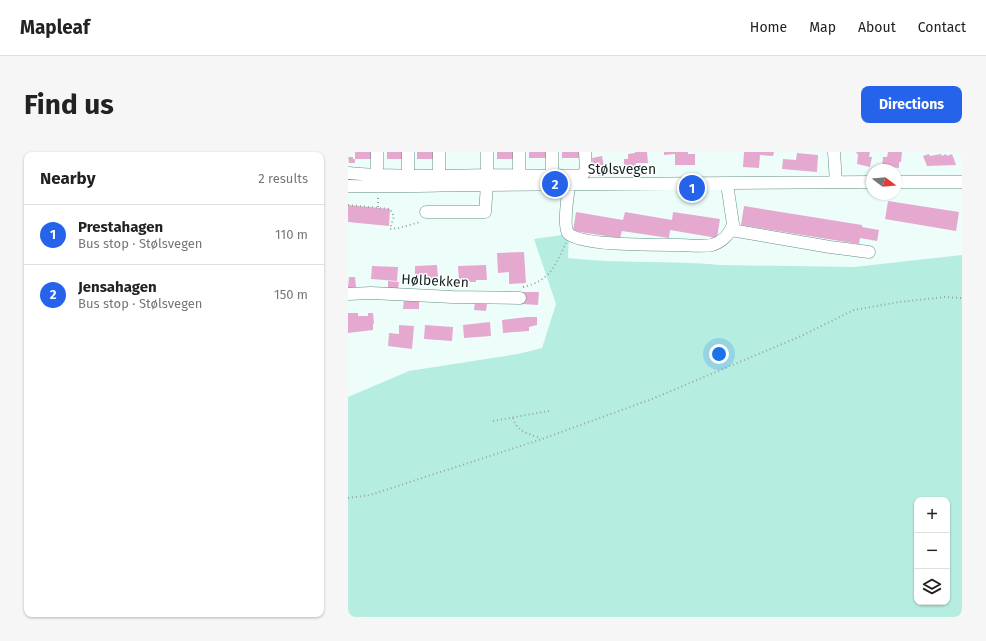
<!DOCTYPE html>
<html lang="en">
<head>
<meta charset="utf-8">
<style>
	body { margin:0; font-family:"Fira Sans",sans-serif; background:#f6f6f6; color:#222 }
	.controls { position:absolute; right:12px; bottom:12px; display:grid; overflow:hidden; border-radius:8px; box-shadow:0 1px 3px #0004 }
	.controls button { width:36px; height:36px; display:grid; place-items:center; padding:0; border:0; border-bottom:1px solid #e0e0e0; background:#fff; color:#222; font:20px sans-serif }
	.compass { position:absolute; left:518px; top:12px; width:36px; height:36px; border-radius:50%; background:#fff; box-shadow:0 1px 3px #0004; rotate:106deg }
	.you { position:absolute; left:371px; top:202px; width:14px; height:14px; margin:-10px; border:3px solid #fff; border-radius:50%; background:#1a73e8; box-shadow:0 0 0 6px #1a73e833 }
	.badge { display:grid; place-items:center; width:26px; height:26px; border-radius:50%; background:#2563eb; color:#fff; font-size:13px; font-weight:700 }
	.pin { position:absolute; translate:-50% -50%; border:2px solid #fff; box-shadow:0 1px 4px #0006 }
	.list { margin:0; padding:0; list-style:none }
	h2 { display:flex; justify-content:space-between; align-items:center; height:52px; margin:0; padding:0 16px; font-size:17px }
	h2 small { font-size:13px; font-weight:400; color:#767676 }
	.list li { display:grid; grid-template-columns:26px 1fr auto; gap:12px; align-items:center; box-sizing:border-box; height:60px; padding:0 16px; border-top:1px solid #e0e0e0 }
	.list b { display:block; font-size:15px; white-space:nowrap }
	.list p { margin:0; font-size:13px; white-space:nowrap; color:#767676 }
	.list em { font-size:13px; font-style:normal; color:#767676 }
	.icon { flex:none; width:22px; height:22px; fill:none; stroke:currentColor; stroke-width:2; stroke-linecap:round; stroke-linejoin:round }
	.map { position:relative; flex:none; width:614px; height:465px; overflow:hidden; border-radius:8px }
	header { display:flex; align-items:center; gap:24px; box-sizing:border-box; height:56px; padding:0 20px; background:#fff; border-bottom:1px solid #e0e0e0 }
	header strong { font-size:19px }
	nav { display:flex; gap:22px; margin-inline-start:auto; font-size:14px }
	.intro { display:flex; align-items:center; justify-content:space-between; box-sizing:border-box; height:96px; padding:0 24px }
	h1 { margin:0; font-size:28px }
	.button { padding:10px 18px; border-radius:8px; background:#2563eb; color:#fff; font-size:14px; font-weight:700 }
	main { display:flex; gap:24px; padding:0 24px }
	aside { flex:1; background:#fff; border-radius:8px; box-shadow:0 1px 3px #0004 }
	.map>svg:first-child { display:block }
	.green { fill:#b5ede1; fill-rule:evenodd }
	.building { fill:#e5a9d0 }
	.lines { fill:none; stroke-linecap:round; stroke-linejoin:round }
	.minor-casing { stroke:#648e86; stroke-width:13 }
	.path { stroke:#96a7a3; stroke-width:2; stroke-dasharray:1 3; stroke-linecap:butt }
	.minor { stroke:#fff; stroke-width:12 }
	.labels { text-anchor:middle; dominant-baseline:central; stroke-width:3; stroke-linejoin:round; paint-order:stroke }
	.street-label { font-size:14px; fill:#122420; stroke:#fff }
</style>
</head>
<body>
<header>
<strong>Mapleaf</strong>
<nav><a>Home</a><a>Map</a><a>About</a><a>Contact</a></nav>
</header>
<div class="intro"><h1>Find us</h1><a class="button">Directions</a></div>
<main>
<aside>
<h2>Nearby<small>2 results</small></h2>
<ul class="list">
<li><span class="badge">1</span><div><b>Prestahagen</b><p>Bus stop · Stølsvegen</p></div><em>110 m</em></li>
<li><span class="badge">2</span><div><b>Jensahagen</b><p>Bus stop · Stølsvegen</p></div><em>150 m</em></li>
</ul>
</aside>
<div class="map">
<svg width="614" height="465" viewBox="0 0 614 465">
	<rect width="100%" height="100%" fill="#edfefa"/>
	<path class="green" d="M221 82 220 106C270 112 322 108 373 113L506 115 614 103V465H0V245L61 219 170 202 194 196 208 152 186 87ZM569 348H599V450H569Z"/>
	<path class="building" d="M7 0H26V7H7V11H1L0 5H5V7H7Z
		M39 0H58V7H39Z
		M69 0H89V7H69Z
		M149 0H169V7H149Z
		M181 0H201V6H181Z
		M214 0H233V6H214Z
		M287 0H299L300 11H288V18H276V7H280V2L287 1Z
		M316 0H340V2H347V13H327V2L316 3Z
		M396 0H426L425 4 412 3 411 16 395 15Z
		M508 0H522L521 5H524L522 15 509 12 510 3Z
		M540 0H554L553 10H551V16L534 14 535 5H539Z
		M449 1 470 3 469 20 434 17 435 7 448 8Z
		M581 2 582 4 593 2 594 4 598 2 599 4 604 2 608 13 579 14 575 4Z
		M254 4 256 15 245 16 244 6Z
		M250 17H256V24H250Z
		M540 49 611 60 608 79 537 67Z
		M0 53 42 57 41 74 0 70Z
		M396 54 514 73V75L531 78 529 89 512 86 511 92 393 73Z
		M228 60 275 68 277 60 324 68 325 60 372 67 369 86 322 78 321 86 274 79 272 86 225 79Z
		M176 100 178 131 161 132V120L150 121 149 101Z
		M89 113 90 126 67 128V114Z
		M138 113 139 128H128V130H122V129H111L110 114Z
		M24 114 50 115 49 129 23 127Z
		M1 125H7L8 135 0 136Z
		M40 129 51 130 50 137 40 136Z
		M175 140H191L190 153 174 152Z
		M56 147 71 149V157H55Z
		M127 150 139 152 138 159 126 158Z
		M0 161H10V164H20V161H25L26 172H25V178L0 181Z
		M179 165H189V173L181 175V179L155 181 154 168Z
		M142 170 143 184 116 186 115 173Z
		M51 173 66 174 64 197 40 194 41 181 51 182Z
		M77 173 105 175 104 189 76 187Z"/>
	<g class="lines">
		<defs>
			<path id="minor" d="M29 0V24
				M60 0V25
				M91 0V24
				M171 0V23
				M204 0V24
				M486 0 488 30
				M0 21C46 25 92 24 138 23 169 23 199 24 230 24L234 23 238 19 237 0
				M548 30H614
				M221 33C220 42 215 74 220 81 231 94 311 93 331 93 341 93 354 95 364 93 374 90 382 82 385 72L379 32
				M0 34C47 35 93 33 139 33 268 32 396 31 524 30
				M78 60H137L139 33V0
				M383 78 482 95 521 100
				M0 142 23 141 105 145 172 146"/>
		</defs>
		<use href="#minor" class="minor-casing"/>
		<path class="path" d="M0 53 42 57 46 64 42 77 51 76 72 70
			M30 55V45
			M175 135C202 129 207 114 218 91
			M165 266C168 279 182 283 193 286
			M145 269 201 259
			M0 346 22 343 194 287 304 247 453 184 506 158 551 150 597 145 614 146"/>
		<use href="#minor" class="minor"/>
	</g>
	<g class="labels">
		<g class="street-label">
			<text x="274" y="17">Stølsvegen</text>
			<text transform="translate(87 129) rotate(3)">Hølbekken</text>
		</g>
	</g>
</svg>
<div class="controls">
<button>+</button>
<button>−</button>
<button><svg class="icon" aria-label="layers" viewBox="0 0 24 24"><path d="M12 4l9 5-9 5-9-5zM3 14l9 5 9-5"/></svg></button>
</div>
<svg class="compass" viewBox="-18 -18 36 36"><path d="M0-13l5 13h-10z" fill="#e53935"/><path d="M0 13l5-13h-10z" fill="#767676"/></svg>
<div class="you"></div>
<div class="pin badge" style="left:344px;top:36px">1</div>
<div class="pin badge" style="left:207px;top:32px">2</div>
</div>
</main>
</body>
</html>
